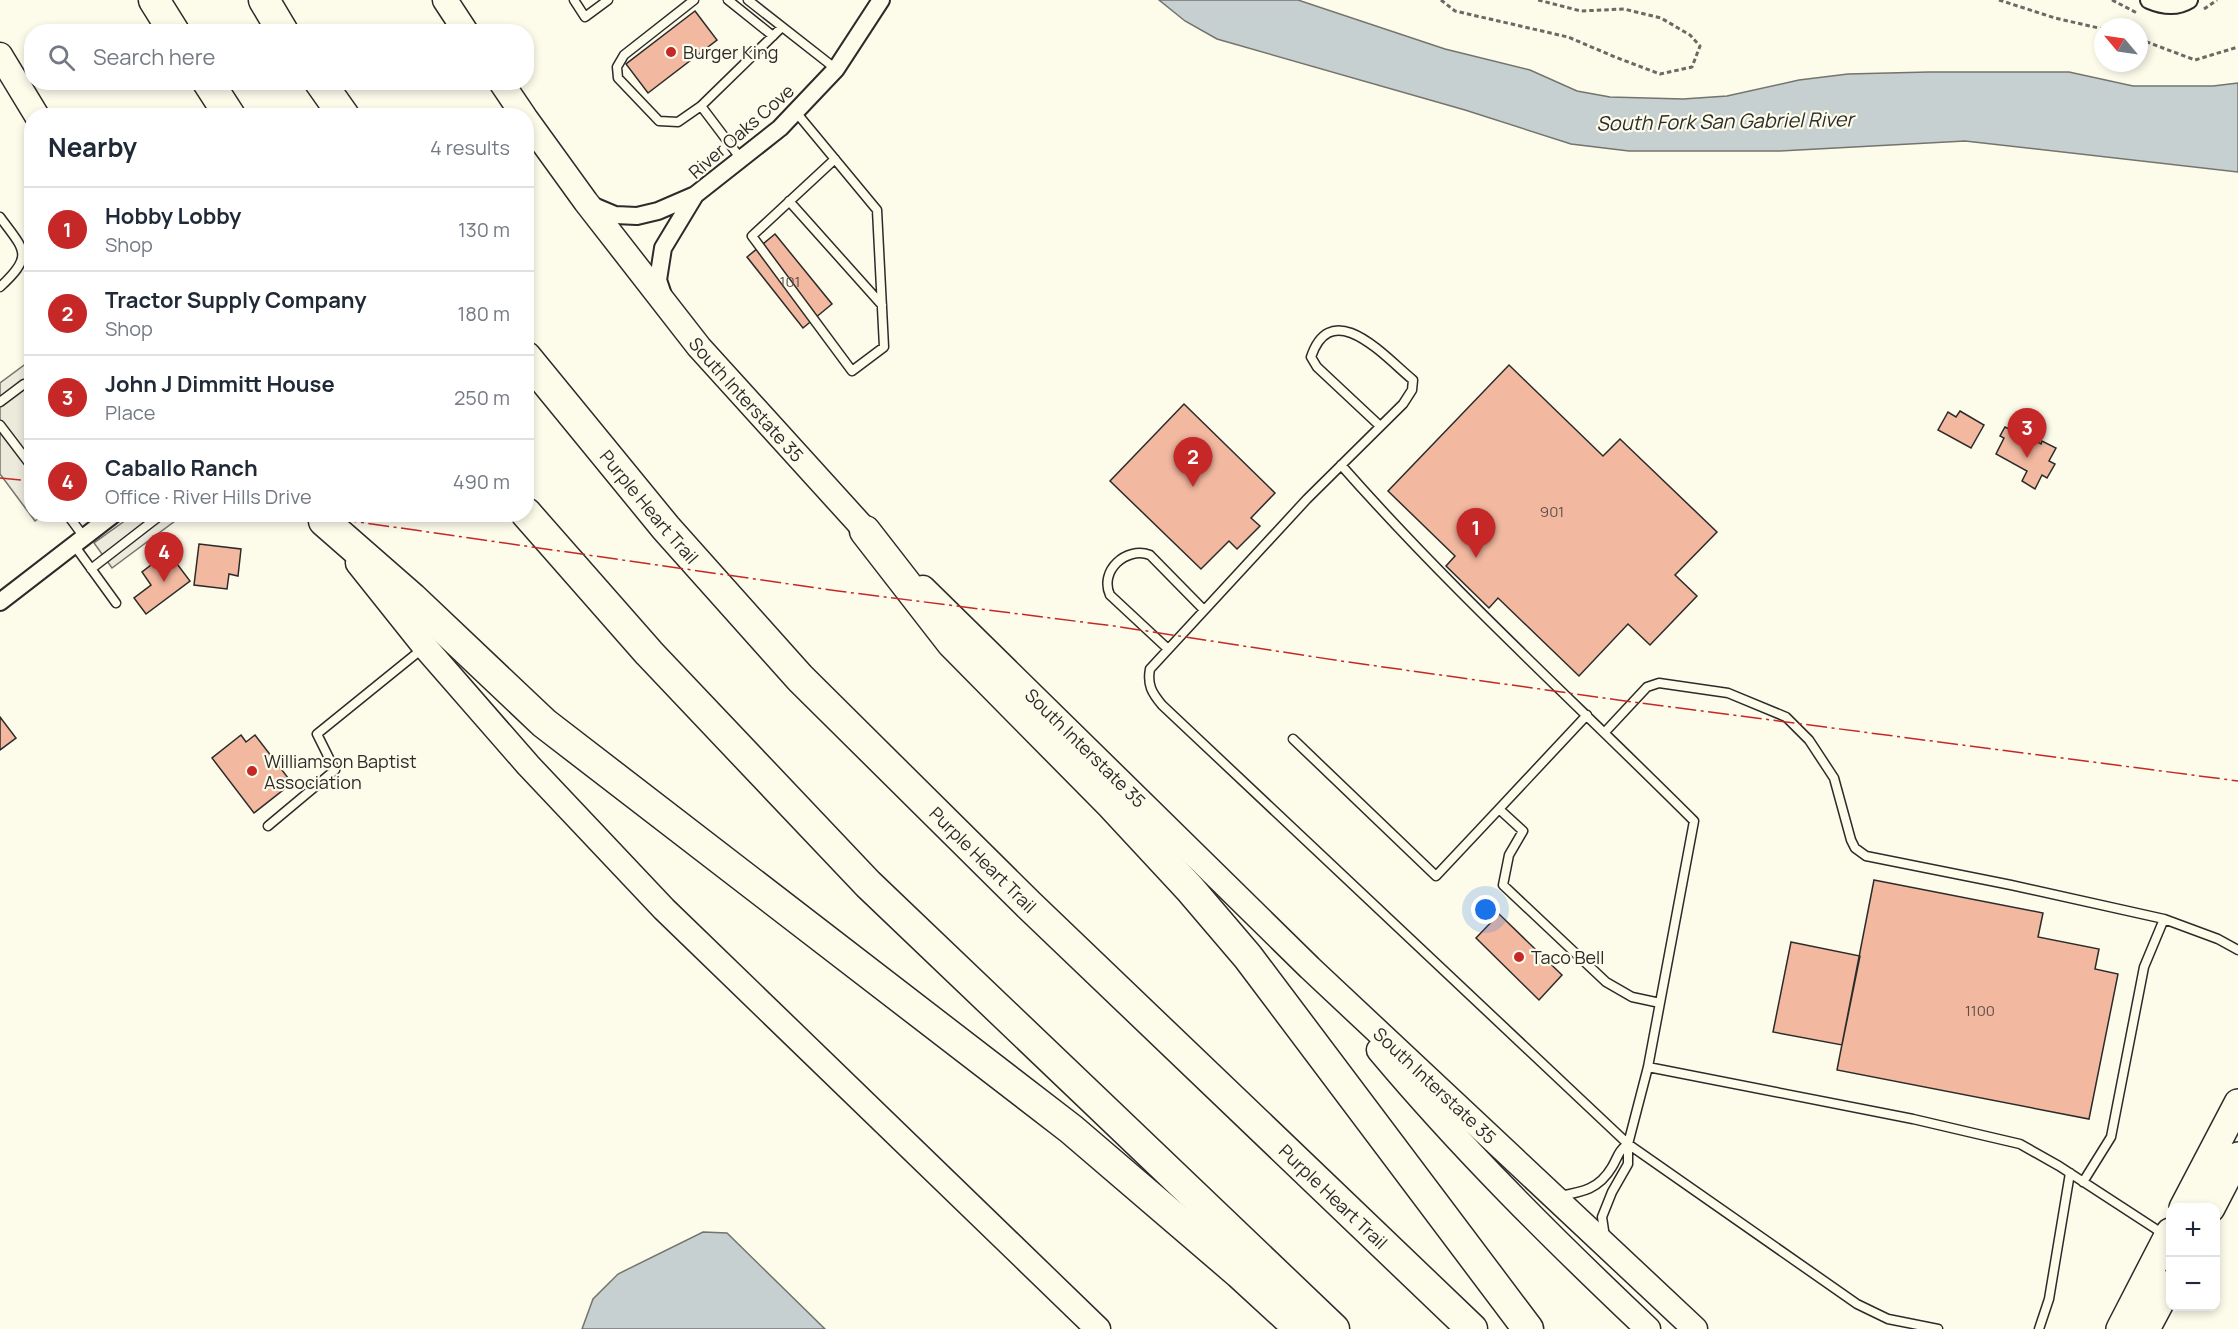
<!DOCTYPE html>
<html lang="en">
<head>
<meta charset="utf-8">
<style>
	body { margin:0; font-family:Manrope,sans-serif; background:#f2f2f3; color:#1f2937 }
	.controls { position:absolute; right:18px; bottom:18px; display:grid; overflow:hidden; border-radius:12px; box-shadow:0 3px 9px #0003 }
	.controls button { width:54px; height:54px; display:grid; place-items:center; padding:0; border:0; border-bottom:2px solid #e0e1e3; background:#fff; color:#1f2937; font:30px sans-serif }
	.compass { position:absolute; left:2094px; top:18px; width:54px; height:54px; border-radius:50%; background:#fff; box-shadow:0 3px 9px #0003; rotate:299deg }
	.you { position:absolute; left:1486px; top:910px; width:21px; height:21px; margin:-15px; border:4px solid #fff; border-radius:50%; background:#1a73e8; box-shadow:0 0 0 9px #1a73e833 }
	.badge { display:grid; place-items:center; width:39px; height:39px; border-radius:50%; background:#c62828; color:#fff; font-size:20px; font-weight:700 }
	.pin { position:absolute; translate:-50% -50px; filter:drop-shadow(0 2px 3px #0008) }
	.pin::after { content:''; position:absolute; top:32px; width:21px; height:18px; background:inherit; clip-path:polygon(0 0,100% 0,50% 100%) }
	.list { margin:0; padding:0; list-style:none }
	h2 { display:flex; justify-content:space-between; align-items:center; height:78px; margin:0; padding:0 24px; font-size:26px }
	h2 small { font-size:20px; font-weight:400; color:#747a83 }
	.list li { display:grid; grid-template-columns:39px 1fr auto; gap:18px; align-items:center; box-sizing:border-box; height:84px; padding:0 24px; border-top:2px solid #e0e1e3 }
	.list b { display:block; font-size:22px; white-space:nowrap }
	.list p { margin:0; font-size:20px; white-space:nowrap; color:#747a83 }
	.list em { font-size:20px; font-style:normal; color:#747a83 }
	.icon { flex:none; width:33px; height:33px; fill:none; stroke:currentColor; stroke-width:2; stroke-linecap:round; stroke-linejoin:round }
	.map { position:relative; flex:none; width:2238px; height:1329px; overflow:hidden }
	.search { position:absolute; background:#fff; box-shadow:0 3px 9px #0003; left:24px; top:24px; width:510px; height:66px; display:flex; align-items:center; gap:15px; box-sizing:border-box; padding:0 21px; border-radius:24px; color:#747a83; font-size:22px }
	.panel { position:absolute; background:#fff; box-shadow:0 3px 9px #0003; left:24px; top:108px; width:510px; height:414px; border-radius:24px }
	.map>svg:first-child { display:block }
	.parking { fill:#eceadb; stroke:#74746e; stroke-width:1.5 }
	.water { fill:#c7d0d0; stroke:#74746e; stroke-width:1.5 }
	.building { fill:#f2b8a0; stroke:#2b2b2b; stroke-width:1.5 }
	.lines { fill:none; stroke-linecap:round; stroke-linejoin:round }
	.lane-casing { stroke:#2b2b2b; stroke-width:11 }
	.street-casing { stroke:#2b2b2b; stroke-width:20 }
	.secondary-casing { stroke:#2b2b2b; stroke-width:27 }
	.primary-casing { stroke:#2b2b2b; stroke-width:30 }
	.highway-casing { stroke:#2b2b2b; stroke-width:33 }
	.path { stroke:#6a6964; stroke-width:3; stroke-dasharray:4.5 3; stroke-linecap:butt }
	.lane { stroke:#fdfbea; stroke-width:8 }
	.street { stroke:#fdfbea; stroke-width:16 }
	.secondary { stroke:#fdfbea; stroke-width:24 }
	.primary { stroke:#fdfbea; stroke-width:27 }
	.highway { stroke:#fdfbea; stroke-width:30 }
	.power { stroke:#c62828; stroke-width:1.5; stroke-dasharray:21 4.5 3 4.5; stroke-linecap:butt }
	.poi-dot { fill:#c62828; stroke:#fdfbea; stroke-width:2 }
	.labels { text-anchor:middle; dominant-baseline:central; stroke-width:4.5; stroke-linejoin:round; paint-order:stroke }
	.number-label { font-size:15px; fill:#5d4e48 }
	.poi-label { font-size:18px; fill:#2b2b2b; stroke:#fdfbea; text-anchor:start }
	.street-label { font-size:18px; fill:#2b2b2b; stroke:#fdfbea }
	.water-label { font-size:20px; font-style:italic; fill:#2b2b2b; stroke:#fdfbea }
</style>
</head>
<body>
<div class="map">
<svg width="2238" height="1329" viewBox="0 0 2238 1329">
	<rect width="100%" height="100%" fill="#fdfbea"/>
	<path class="parking" d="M31 360 32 514 43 515 35 521 0 474V383Z
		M133 515H177L179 518 112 568 94 543Z"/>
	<path class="water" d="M1159 0H1298L1445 49 1530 70 1577 91 1610 97 1683 99 1727 96 1799 80 1848 74 1929 72H2069L2133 86H2213L2238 83V172L1965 141 1780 151H1629L1571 144 1465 110 1217 39 1185 21Z
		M703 1232 727 1233 825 1329H582L593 1299 618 1274Z"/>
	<path class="building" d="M695 11 717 40 648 93 626 64Z
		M775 234 832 304 803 328 747 257Z
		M1509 365 1603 456 1620 439 1717 532 1675 575 1697 596 1650 645 1628 624 1579 676 1498 598 1489 608 1446 566 1455 556 1388 491Z
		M1184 404 1275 493 1251 518 1260 526 1237 549 1229 541 1201 569 1110 481Z
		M1960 411 1984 425 1971 448 1938 430 1948 412 1956 417Z
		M2027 422 2042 430 2036 441 2041 444 2042 441 2056 448 2049 461 2055 464 2047 478 2042 475 2035 489 2022 481 2027 471 1996 454 2004 438 2000 436 2005 427 2011 430 2013 427 2022 432Z
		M199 544 241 549 238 576 229 574 227 589 194 585Z
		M168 552 190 581 146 614 134 598 151 585 142 572Z
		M0 717 16 738 0 750Z
		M241 735 246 742 255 735 292 783 254 813 212 758Z
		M1874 880 2043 913 2038 937 2099 949 2095 969 2118 974 2089 1119 1837 1070Z
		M1499 914 1562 975 1539 1000 1476 938Z
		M1791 942 1860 956 1842 1045 1773 1032Z"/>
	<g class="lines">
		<defs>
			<path id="lane" d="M574 0 585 17 608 0
				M694 0 624 55 617 67 618 78 659 121 678 122 701 106
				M728 0 773 36
				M748 0 836 69
				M795 111 877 210 884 347 852 371 752 236 835 159
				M741 159 701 106 782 27
				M789 201 882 305
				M0 217C24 250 35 255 0 287
				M0 402 24 384 32 387
				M0 425 32 467
				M1380 426 1317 367 1311 357C1332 295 1386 358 1413 380L1412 390 1403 404 1307 499 1150 669C1147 685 1152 693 1162 705L1628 1144 1857 1304 1888 1319 1938 1329
				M1341 465C1451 590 1576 703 1694 821L1648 1067 1628 1144V1164L1612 1192 1602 1217 1605 1237
				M67 514 84 537
				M74 545 116 603
				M91 569 162 514
				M1168 649 1110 595C1099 571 1126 546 1150 555L1204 610
				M1605 732 1647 687 1659 683 1728 693 1786 717 1809 740 1834 778 1851 840 1855 848 1866 856 2011 885 2164 919
				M1293 739 1436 876 1499 809 1523 831 1509 855 1503 885 1606 982 1632 997 1660 1003
				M1499 809 1587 715
				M268 826 335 770 317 734 422 649
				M1648 1067 1913 1119 2020 1144 2059 1166 2165 1235
				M2083 1182 2111 1137 2144 967 2164 919 2218 939 2238 950
				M1559 1196C1583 1192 1599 1189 1612 1167 1618 1157 1618 1151 1628 1144
				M2039 1329 2049 1299 2070 1173"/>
			<path id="street" d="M2149 0C2163 6 2176 8 2189 0
				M589 204 615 215 637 216 658 211 695 195 780 128 836 69 881 0
				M664 298 658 280 663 248 695 195
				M0 602 114 514"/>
			<g id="secondary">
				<path d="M445 0 466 32"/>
				<path d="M0 55 37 116"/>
				<path d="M501 82 524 116"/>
				<path id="s1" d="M526 119 586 202 699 347 876 542"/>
				<path d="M358 563 425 647 528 765 664 909 1098 1329"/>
				<path id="s2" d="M923 588 1310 968 1695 1329"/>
				<path d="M1379 1050C1462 1149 1554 1240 1648 1329"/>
			</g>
			<path id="primary" d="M2183 1208 2238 1103
				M2211 1208 2238 1156
				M2120 1329 2170 1232
				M2146 1329 2170 1284"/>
			<g id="highway">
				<path d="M154 0 174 32"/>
				<path d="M264 0 283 32"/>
				<path d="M208 82 230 116"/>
				<path d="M320 82 344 116"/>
				<path id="s3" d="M526 357 666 528 800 678 1029 905 1472 1329"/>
				<path d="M526 513 649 653 868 884 1334 1329"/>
				<path d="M324 521 412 598 544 723 1071 1129 1239 1273 1300 1329"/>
				<path d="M865 531 952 643 1112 805 1190 889 1248 957 1528 1329"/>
			</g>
		</defs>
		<use href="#lane" class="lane-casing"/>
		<use href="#street" class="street-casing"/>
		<use href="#secondary" class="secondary-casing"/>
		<use href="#primary" class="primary-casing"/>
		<use href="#highway" class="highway-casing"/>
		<path class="path" d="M1441 0 1455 11 1568 37 1615 57 1660 74 1692 67 1700 46 1690 35 1661 18 1624 9 1581 11 1538 0
			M1999 0 2055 18 2103 29
			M2112 0 2137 13
			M2204 9 2217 0
			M2139 39 2195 60 2238 47"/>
		<use href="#lane" class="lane"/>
		<use href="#street" class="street"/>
		<use href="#secondary" class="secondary"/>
		<use href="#primary" class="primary"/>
		<use href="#highway" class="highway"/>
		<path class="power" d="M0 478 32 481
			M303 514 838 591 1114 626 1341 661 1618 700 2238 781"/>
	</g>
	<g class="poi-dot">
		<circle cx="671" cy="52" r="6"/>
		<circle cx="252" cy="771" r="6"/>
		<circle cx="1519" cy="957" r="6"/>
	</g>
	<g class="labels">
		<g class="number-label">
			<text x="790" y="281">101</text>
			<text x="1552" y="511">901</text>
			<text x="1980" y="1010">1100</text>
		</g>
		<g class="poi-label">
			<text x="683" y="52">Burger King</text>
			<text x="264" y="761">Williamson Baptist<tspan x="264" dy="21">Association</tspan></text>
			<text x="1531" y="957">Taco Bell</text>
		</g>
		<g class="street-label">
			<text transform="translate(741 131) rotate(-41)">River Oaks Cove</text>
			<text stroke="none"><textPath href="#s1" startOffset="357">South Interstate 35</textPath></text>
			<text stroke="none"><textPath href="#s3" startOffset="194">Purple Heart Trail</textPath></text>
			<text stroke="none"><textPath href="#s2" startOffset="228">South Interstate 35</textPath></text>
			<text stroke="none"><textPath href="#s3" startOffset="680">Purple Heart Trail</textPath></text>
			<text stroke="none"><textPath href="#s2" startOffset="714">South Interstate 35</textPath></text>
			<text stroke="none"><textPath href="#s3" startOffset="1166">Purple Heart Trail</textPath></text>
		</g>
		<g class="water-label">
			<text transform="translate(1725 121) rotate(-1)">South Fork San Gabriel River</text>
		</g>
	</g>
</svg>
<div class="controls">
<button>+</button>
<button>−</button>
</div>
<svg class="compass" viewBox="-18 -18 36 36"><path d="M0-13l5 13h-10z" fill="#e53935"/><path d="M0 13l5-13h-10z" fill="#747a83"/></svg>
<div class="you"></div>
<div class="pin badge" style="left:1476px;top:558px">1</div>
<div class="pin badge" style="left:1193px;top:487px">2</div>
<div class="pin badge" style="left:2027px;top:458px">3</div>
<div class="pin badge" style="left:164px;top:582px">4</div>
<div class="search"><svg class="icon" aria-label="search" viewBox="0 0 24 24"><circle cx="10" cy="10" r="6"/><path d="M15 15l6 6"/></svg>Search here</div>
<section class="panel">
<h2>Nearby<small>4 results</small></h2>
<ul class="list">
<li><span class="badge">1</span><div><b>Hobby Lobby</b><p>Shop</p></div><em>130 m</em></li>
<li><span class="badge">2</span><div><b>Tractor Supply Company</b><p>Shop</p></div><em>180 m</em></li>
<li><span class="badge">3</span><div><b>John J Dimmitt House</b><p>Place</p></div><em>250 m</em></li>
<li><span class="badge">4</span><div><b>Caballo Ranch</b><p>Office · River Hills Drive</p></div><em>490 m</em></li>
</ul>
</section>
</div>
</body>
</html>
